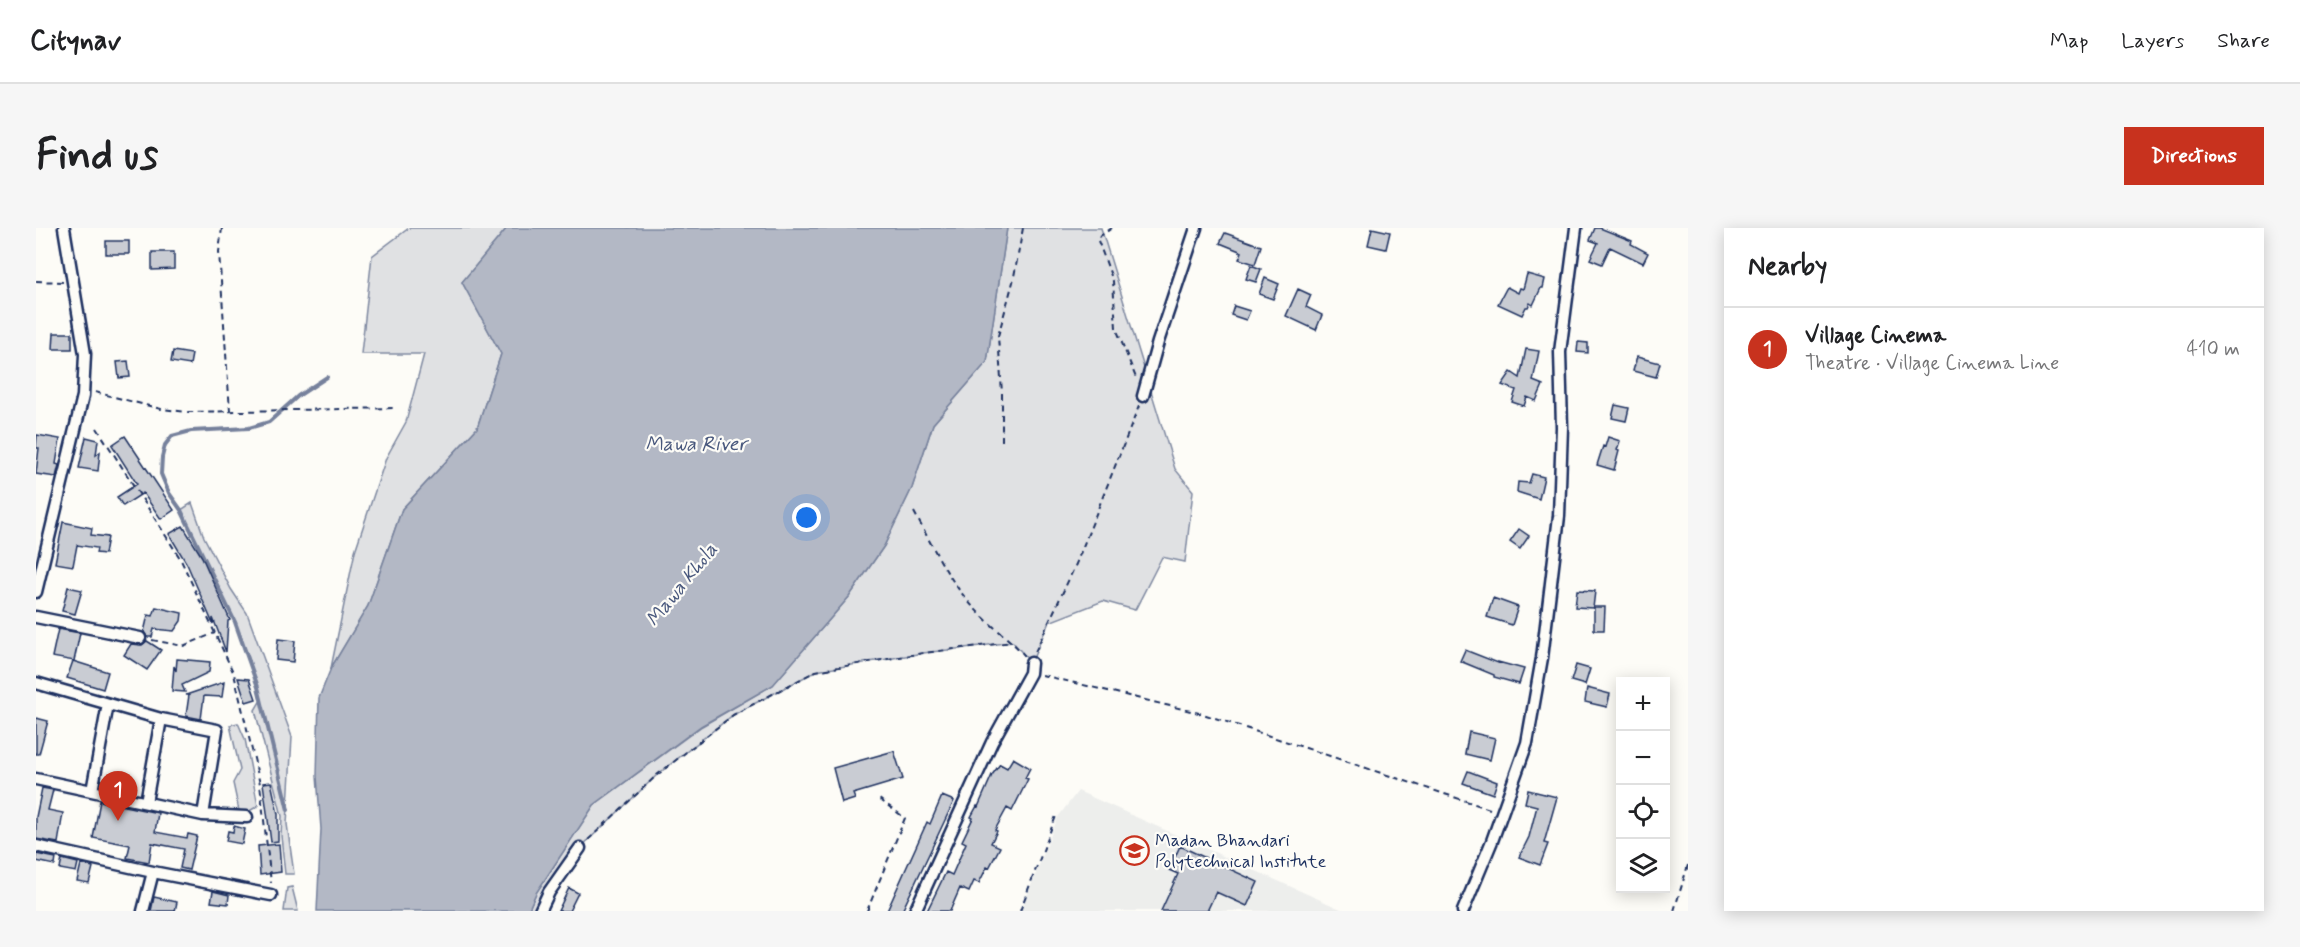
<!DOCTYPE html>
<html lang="en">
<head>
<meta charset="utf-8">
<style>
	body { margin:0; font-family:Mynerve,sans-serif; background:#f6f6f6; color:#202124 }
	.controls { position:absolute; right:18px; bottom:18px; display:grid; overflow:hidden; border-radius:0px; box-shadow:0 3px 15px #0003 }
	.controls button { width:54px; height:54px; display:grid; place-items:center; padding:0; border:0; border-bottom:2px solid #e0e0e0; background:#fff; color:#202124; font:30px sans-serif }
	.you { position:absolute; left:771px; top:290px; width:21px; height:21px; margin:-15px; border:4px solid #fff; border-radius:50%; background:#1a73e8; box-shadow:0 0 0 9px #1a73e833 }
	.badge { display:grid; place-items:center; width:39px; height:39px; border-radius:50%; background:#c8321e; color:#fff; font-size:20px; font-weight:700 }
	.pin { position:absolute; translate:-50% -50px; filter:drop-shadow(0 2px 3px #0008) }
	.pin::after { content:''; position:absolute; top:32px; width:21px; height:18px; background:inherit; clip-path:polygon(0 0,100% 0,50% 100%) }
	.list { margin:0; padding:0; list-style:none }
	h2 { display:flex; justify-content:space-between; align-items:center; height:78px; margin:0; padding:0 24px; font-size:26px }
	h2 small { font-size:20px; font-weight:400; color:#757577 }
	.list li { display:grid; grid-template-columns:39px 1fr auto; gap:18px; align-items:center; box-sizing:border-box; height:84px; padding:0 24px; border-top:2px solid #e0e0e0 }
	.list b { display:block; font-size:22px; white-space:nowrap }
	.list p { margin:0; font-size:20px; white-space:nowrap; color:#757577 }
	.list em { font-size:20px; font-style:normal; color:#757577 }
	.icon { flex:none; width:33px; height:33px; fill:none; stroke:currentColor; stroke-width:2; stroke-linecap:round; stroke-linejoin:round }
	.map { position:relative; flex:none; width:1652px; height:683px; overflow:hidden; border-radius:0px }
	header { display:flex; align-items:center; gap:36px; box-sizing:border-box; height:84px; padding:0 30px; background:#fff; border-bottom:2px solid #e0e0e0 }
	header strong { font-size:28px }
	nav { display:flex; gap:33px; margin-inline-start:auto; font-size:21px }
	.intro { display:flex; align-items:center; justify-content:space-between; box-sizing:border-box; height:144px; padding:0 36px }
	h1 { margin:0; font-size:42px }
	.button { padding:15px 27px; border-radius:0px; background:#c8321e; color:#fff; font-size:21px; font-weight:700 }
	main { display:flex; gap:36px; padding:0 36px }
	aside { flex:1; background:#fff; border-radius:0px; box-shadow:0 3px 15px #0003 }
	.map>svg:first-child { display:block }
	.built { fill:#edeeec }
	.green { fill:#e0e1e3; stroke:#7e88a0; stroke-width:1.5 }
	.water { fill:#b3b8c5; stroke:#76819c; stroke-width:1.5 }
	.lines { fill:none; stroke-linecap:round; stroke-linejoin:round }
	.stream { stroke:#76819c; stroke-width:4 }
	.building { fill:#c9ccd3; stroke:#1b2f5e; stroke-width:1.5 }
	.street-casing { stroke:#1b2f5e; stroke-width:15 }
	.path { stroke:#1b2f5e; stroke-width:2; stroke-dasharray:6 4.5; stroke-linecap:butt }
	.street { stroke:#fdfcf7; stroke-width:10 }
	.labels { text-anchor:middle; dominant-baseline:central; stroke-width:4.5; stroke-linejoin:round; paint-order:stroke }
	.poi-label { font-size:18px; fill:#1b2f5e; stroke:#fdfcf7; text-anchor:start }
	.water-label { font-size:20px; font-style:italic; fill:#49587d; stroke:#fdfcf7 }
</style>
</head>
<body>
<header>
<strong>Citynav</strong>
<nav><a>Map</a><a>Layers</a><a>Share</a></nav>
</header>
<div class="intro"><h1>Find us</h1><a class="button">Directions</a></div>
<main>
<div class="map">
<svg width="1652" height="683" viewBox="0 0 1652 683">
	<rect width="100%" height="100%" fill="#fdfcf7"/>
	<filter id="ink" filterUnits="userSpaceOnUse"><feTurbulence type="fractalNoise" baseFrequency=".0167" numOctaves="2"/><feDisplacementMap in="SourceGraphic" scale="12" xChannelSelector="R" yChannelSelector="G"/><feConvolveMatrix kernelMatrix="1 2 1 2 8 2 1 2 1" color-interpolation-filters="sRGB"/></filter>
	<g filter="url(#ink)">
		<path class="built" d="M1042 563 1309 683H985L1022 589Z"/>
		<path class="green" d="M373 0H471L426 54 465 126 441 200 366 281 332 378 295 440 319 323 350 230 370 194 388 126H325L336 28Z
			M971 0H1065L1139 241 1157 263 1149 334 1126 329 1099 382 1067 373 1013 394 995 435 977 414 887 425 780 443 697 487 621 547 544 620 504 683H492L500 665 558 577 666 498 737 457 813 369 848 318 876 260 897 196 951 134Z
			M156 275 168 309 195 361 211 385 256 509 251 596 258 646H249L245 608 246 588 219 482 225 472C209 405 175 344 145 282Z
			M202 495 209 511 222 578 210 585 203 583 197 555 204 542 194 497Z
			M256 659 262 683H248L251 660Z"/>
		<path class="water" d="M471 0H971L951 134 897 196 876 260 848 318 813 369 737 457 665 498 558 577 500 665 492 683H281L285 601 281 548 283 470 295 440 332 378 366 281 441 200 465 126 426 54Z"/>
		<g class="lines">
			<path class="stream" d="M252 582 222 459 199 394 145 282 133 265 125 246 126 229 129 217 136 208 155 203 213 200 233 194 262 168 291 149"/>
		</g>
		<path class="building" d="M1336 0 1354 4 1350 21 1332 17Z
			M1559 0H1564L1596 13 1595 16 1612 25 1607 35 1574 19 1566 36 1554 31 1562 15 1554 12Z
			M1189 5 1225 18 1219 36 1203 31 1206 24 1184 15Z
			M70 13H93V26H70Z
			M116 24H138V41L116 42Z
			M1215 37 1225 41 1220 54 1210 51Z
			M1491 46 1509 51 1507 60H1505L1497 77 1494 75 1492 79H1490L1486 87 1462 76 1471 59 1482 65 1484 60 1487 61Z
			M1229 50 1243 56 1237 71 1223 66Z
			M1262 61 1275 67 1270 79 1286 87 1280 102 1250 88Z
			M1198 78 1214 83 1210 92 1195 87Z
			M18 105H36V121H17Z
			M1542 114 1552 115V125L1541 124Z
			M1490 121 1503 123 1497 153 1507 157 1500 173 1491 169 1488 178 1476 174 1480 162 1466 157 1475 144 1484 150Z
			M137 123 156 126 154 137 135 134Z
			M1601 129 1624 135 1620 149 1597 143Z
			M92 133 94 149 83 150 81 134Z
			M1579 177 1593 180 1590 193 1576 190Z
			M1 207 24 211 20 236 23 237 20 249 0 246 3 220H0Z
			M89 208 138 282 125 291 107 265 87 278 81 269 101 256 76 217Z
			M50 209 62 212 60 227 64 224 62 243 43 240Z
			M1572 209 1584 213 1581 222 1583 223 1578 242 1561 237 1567 218 1569 219Z
			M1496 246 1508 249 1503 271 1481 264 1482 254 1493 255Z
			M27 294 56 300 55 307 72 309 69 326 60 325 61 320 41 317 37 338 19 335Z
			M147 298 166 329 194 392 192 393 190 424 177 390V396L151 336 133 306Z
			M1483 301 1493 308 1484 321 1474 314Z
			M32 359 46 362 39 386 26 383Z
			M1541 362 1559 363 1557 380 1539 379Z
			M1457 370 1482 379 1476 397 1451 389Z
			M120 379 146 385 145 393 138 403 118 401 116 409H111L108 404 112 387 117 388Z
			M1558 379H1569L1568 402H1558Z
			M22 401 44 405 38 433 16 429Z
			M242 411 259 413 257 434 240 432Z
			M111 413 125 422 111 442 88 427 95 416 106 417Z
			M1429 422 1462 435V434L1488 441 1483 456 1458 449V447L1424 433Z
			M141 431 174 434 173 444 146 457 149 464 136 463 138 438 140 443Z
			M37 433 72 444 67 461 31 450Z
			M1540 437 1554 441 1549 457 1535 453Z
			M202 450 213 451 220 471 210 474Z
			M188 454 186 469 168 468 165 491 150 488 153 467H150Z
			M1551 460 1574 466 1571 479 1549 474Z
			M0 490 12 493 3 526H0Z
			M1433 504 1459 510 1454 532 1429 526Z
			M858 523 867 551 817 566 819 571 806 575 797 540Z
			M977 530 994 540 989 550 992 551 976 583 971 580 959 602 961 603 955 615 964 619 953 640 951 639 943 655 938 653 933 664 924 660 914 683H891L910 644 916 647 930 615 926 613 937 590 935 589 941 578 942 579 956 547 964 536 971 540Z
			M1432 543 1461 554 1457 566 1427 555Z
			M235 554 242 586V613L235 614 227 555Z
			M6 560 17 562 12 582 27 585 22 615 0 611V589Z
			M1492 562 1521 569 1508 615 1512 616 1504 637 1483 629 1493 609 1501 578 1489 575Z
			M906 568 918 573 866 683H851L891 594 894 596Z
			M64 573 122 585 119 604 151 610 152 606 161 608 153 642 144 640 148 621 116 615 113 634 91 630 94 617 57 610Z
			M198 598 209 601 206 616 190 613 192 603 197 604Z
			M243 616 245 644 224 647 222 618Z
			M1144 618 1222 654 1211 678 1180 664 1171 683H1125L1142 646 1133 642Z
			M0 626 20 630 19 637 0 633Z
			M26 631 42 635 40 644 24 641Z
			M45 636 57 639 53 655 41 653Z
			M533 660 542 665 533 683H522Z
			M177 663 193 667 192 676 175 674Z
			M118 669 141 674 139 683H115Z"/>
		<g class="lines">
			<defs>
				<path id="street" d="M1107 168 1122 114 1160 0
					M0 364 47 168 49 126 28 0
					M0 389 104 410
					M0 455 125 491 181 502 167 587
					M0 551 167 587 211 589
					M56 563 72 476
					M110 574 125 491
					M0 618 117 644 107 683
					M117 644 235 667
					M504 683 513 664 544 620
					M879 683 956 514 994 445 995 435
					M1427 683 1456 613 1491 515 1506 430 1523 288 1526 199 1524 124 1540 0"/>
			</defs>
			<use href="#street" class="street-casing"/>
			<path class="path" d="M186 0 183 24 194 183
				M1076 0 1061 10 1077 53 1080 100 1100 150
				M0 53 27 54
				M59 164 125 181 152 184 360 180
				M61 200 144 330 198 446 224 556 235 655
				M966 213V165L962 108 977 54 987 0
				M878 284C897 319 915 358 944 386 959 401 975 412 989 428
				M116 412 147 418 179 405
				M999 424 1040 336 1103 178
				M1006 447 1167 486 1457 582
				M552 612 621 547 697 487 780 443 887 425 976 414
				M831 683 869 590 843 571
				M984 683 1020 588
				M1638 683 1652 637"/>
			<use href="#street" class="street"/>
		</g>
	</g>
	<defs>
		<symbol id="university-ring" viewBox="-11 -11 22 22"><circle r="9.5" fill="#fdfcf7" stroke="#c8321e" stroke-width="1.5"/><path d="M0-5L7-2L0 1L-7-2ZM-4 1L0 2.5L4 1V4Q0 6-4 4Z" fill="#c8321e"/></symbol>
	</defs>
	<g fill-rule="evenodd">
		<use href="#university-ring" x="1082" y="606" width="33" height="33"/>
	</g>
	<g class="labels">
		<g class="poi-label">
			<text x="1119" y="613">Madan Bhandari<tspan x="1119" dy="21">Polytechnical Institute</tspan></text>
		</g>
		<g class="water-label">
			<text x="660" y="216">Mawa River</text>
			<text transform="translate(646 357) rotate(-51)">Mawa Khola</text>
		</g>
	</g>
</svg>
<div class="controls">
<button>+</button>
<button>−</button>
<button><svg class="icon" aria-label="locate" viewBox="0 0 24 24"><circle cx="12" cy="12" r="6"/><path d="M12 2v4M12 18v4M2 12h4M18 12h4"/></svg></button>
<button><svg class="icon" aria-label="layers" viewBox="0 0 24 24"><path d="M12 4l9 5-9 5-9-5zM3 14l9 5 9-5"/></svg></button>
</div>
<div class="you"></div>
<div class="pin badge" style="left:82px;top:593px">1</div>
</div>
<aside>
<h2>Nearby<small></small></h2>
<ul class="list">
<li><span class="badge">1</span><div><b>Village Cinema</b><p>Theatre · Village Cinema Line</p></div><em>410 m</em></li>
</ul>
</aside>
</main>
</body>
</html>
